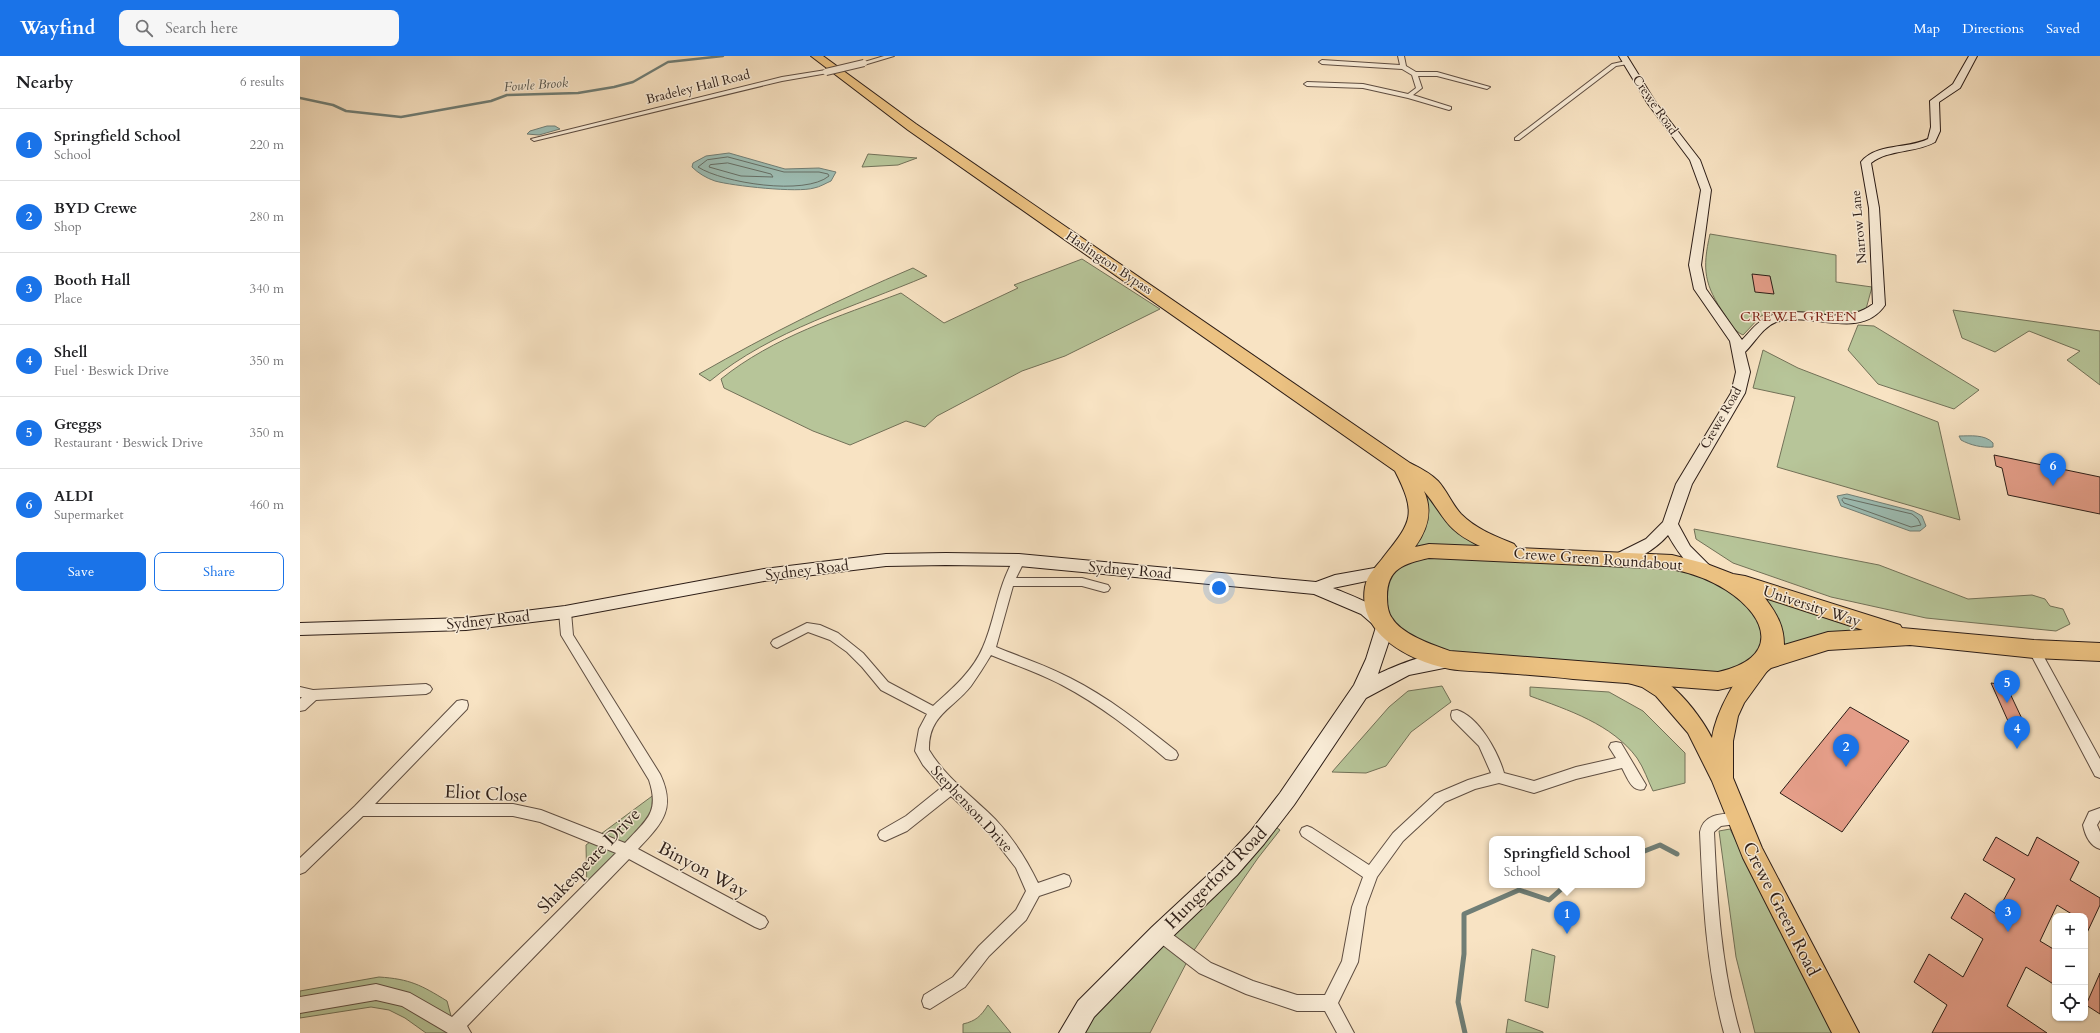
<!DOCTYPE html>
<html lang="en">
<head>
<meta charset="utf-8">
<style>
	body { margin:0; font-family:Cardo,serif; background:#f6f6f6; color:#202124 }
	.controls { position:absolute; right:12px; bottom:12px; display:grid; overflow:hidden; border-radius:8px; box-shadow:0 1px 3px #0004 }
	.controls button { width:36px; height:36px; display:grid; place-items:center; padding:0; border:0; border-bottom:1px solid #e0e0e0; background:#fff; color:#202124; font:20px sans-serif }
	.you { position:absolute; left:919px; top:532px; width:14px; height:14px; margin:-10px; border:3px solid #fff; border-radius:50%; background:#1a73e8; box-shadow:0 0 0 6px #1a73e833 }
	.badge { display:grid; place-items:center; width:26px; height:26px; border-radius:50%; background:#1a73e8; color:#fff; font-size:13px; font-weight:700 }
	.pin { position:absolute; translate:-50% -33px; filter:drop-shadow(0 1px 2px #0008) }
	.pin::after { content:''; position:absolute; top:21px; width:14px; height:12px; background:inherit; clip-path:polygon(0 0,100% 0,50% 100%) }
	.popup { position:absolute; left:1189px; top:780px; width:156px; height:52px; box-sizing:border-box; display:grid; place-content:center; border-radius:8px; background:#fff; filter:drop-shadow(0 1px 3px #0005); font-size:13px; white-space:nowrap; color:#757577 }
	.popup b { font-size:15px; color:#202124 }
	.popup::after { content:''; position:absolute; left:50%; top:100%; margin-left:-8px; border:8px solid transparent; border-top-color:#fff }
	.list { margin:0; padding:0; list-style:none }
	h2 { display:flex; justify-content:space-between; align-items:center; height:52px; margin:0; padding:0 16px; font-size:17px }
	h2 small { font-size:13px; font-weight:400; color:#757577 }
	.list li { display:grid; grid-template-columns:26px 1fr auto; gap:12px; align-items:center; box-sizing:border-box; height:72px; padding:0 16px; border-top:1px solid #e0e0e0 }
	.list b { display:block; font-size:15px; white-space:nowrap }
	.list p { margin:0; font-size:13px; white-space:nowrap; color:#757577 }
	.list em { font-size:13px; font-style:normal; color:#757577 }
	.actions { display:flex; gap:8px; padding:12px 16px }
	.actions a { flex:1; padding:9px 0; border:1px solid #1a73e8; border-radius:8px; text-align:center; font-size:14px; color:#1a73e8 }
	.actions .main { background:#1a73e8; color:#fff }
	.icon { flex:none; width:22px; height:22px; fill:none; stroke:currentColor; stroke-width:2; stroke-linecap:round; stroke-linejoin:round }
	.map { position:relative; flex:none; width:1800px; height:977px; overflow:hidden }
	header { display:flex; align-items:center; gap:24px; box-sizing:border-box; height:56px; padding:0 20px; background:#1a73e8; color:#fff }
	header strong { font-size:19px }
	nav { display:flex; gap:22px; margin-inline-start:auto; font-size:14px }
	.search { width:280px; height:36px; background:#f6f6f6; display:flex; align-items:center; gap:10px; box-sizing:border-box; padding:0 14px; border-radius:8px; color:#757577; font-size:15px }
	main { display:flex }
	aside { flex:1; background:#fff }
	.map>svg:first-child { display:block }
	.green { fill:#b7c599; stroke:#727158 }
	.water { fill:#9dbeb5; stroke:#707e76 }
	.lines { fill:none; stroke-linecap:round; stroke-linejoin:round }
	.shore { stroke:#646e66; stroke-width:1 }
	.stream-far1 { stroke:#707e76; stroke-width:2.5 }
	.stream { stroke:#707e76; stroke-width:5 }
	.building { fill:#e59e89; stroke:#2c1d17 }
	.street-casing { stroke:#5f4e42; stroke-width:2 }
	.secondary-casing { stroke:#2c1d17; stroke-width:2 }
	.primary-casing { stroke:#2c1d17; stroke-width:2 }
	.highway-casing { stroke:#2c1d17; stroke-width:2 }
	.street { fill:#faedd8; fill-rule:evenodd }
	.secondary { fill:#faedd8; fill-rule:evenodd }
	.primary { fill:#ecc282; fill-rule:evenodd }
	.highway { fill:#ecc282; fill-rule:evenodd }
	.street-bridge-casing { stroke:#5f4e42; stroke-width:8; stroke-linecap:butt }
	.street-bridge { stroke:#faedd8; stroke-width:6 }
	.labels { text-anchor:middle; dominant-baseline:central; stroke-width:3; stroke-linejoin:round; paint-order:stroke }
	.far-water-label { font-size:13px; font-style:italic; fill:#54554e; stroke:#faedd8 }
	.far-street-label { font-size:13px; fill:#2c1d17; stroke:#faedd8 }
	.far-quarter-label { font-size:14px; letter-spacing:1px; fill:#7a1f14; stroke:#faedd8 }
	.street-label { font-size:15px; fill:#2c1d17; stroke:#faedd8 }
	.near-street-label { font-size:18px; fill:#2c1d17; stroke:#faedd8 }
</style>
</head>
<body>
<header>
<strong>Wayfind</strong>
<div class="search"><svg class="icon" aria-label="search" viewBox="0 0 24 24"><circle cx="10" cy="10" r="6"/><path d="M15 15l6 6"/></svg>Search here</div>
<nav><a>Map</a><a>Directions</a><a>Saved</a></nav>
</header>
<main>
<aside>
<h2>Nearby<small>6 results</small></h2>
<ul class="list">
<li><span class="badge">1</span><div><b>Springfield School</b><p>School</p></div><em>220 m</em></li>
<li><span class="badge">2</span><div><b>BYD Crewe</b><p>Shop</p></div><em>280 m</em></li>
<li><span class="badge">3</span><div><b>Booth Hall</b><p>Place</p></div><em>340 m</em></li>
<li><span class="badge">4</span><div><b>Shell</b><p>Fuel · Beswick Drive</p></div><em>350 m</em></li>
<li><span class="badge">5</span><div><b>Greggs</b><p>Restaurant · Beswick Drive</p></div><em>350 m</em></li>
<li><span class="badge">6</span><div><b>ALDI</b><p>Supermarket</p></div><em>460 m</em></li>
</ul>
<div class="actions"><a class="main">Save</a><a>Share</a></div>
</aside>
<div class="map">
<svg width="1800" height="977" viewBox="0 0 1800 977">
	<rect width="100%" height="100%" fill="#f8e3c3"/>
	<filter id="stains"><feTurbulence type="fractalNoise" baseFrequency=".005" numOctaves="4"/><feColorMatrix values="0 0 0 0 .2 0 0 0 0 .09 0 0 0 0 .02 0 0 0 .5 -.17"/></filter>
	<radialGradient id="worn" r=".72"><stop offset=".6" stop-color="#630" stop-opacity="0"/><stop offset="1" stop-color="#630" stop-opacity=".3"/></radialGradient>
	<path class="green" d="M568 98 617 102 598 109 562 111Z
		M1410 178 1536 199V226L1572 231 1566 253 1538 260 1506 256H1478L1461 260 1443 279C1434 275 1430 267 1425 259 1404 229 1402 213 1410 178Z
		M782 203 860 253 765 300 722 315 637 360 625 371 606 365 550 389 513 375 424 332 421 323C473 281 540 260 601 237L644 267 718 232 714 229Z
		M613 212 627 220C554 251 472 274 410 325L399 318C469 278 539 243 613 212Z
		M1653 254 1800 275V329L1767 304 1780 295 1729 275 1695 296 1662 282Z
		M1558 269 1574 270 1679 334 1654 353 1578 328 1548 294Z
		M1463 294 1498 312 1638 366 1660 464 1477 411 1495 341 1453 332Z
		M1103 411 1152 461 1218 497 1372 506 1606 580 1528 585 1454 619 1150 604 1085 570 1080 517 1117 473Z
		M1394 473 1579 509 1668 543 1732 539 1745 543 1750 550 1763 553 1770 568 1756 575 1626 562 1531 541 1433 507 1396 483Z
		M1142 630 1151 646 1111 676 1086 710 1066 717 1032 716 1089 651 1108 635Z
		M1230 631 1309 636 1343 655 1385 697V727L1353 735C1348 725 1344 712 1337 702 1312 668 1268 654 1230 640Z
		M359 735 357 762 287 836 286 789Z
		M970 767 980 774 958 802 890 900 850 977H771Z
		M1430 773 1533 977H1455L1436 901 1419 775Z
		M1232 893 1255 900 1248 952 1225 945Z
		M79 921C110 923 121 929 147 945L154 971 153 977H126L105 962 89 954 71 951 0 962V935Z
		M688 949 711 977H663V968C676 965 681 960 688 949Z
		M1208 963 1243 976V977H1206Z"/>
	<path class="water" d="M247 70H255L260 73 239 79 227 78 230 75Z
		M429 97 485 113 519 112 536 116 531 125C526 127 520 131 514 132 498 137 433 130 415 125 406 122 398 117 392 111L393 107 406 100Z
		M1659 380C1670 380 1685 378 1693 387V391C1682 392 1670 389 1661 384Z
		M1547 438 1613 455 1622 460 1626 470 1620 475H1610L1541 450 1537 440Z"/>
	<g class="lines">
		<path class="shore" d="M428 101 484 116H519L528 118 529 120C505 140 423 127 398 111L407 104Z
			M428 107 471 118 473 121 441 120 409 111 410 109Z
			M1544 442 1612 458 1618 463 1621 469 1611 471 1544 447 1542 444Z"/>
		<path class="stream-far1" d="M0 42 33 49 46 55 101 61 191 45 207 39 278 37 314 31 333 26 368 6 423 0"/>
		<path class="stream" d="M1342 796 1360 789 1377 798
			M1165 977 1158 946 1164 898V858L1219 834 1249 844 1266 829"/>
	</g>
	<path class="building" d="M1452 218 1470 220 1474 238 1455 236Z
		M1694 399 1800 421V458L1708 439 1702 412 1696 410Z
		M1691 627 1706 629 1724 667 1708 665Z
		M1550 651 1609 685 1542 776 1480 737Z
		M1696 781 1728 800 1737 781 1779 806 1770 824 1800 842V849L1785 881V860H1775L1757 849 1740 885 1755 894V929L1726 911 1707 950 1747 977H1632L1647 949 1614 926 1629 898 1663 921 1683 883 1651 862 1665 837 1696 858 1715 823 1683 804Z
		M1800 917V958L1786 949Z"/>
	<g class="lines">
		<defs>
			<path id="street" d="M584 0H594L564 9 561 7Z
				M1098 0H1104L1106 10 1116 16H1137L1190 31 1187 33 1137 20H1118L1122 32 1113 39 1151 51V53L1149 54 1108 42 1063 32 1007 30 1004 28 1007 26 1063 28 1108 38 1116 32 1112 19 1102 13 1022 8 1019 6 1022 4 1100 9Z
				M1326 5 1329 7 1328 8 1316 10 1219 84H1215V82L1312 8Z
				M526 14 529 16 528 17 482 25 234 85 231 83 482 21Z
				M719 500 725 504 716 522H782L808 529 810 532 808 535 804 536 782 530H713L696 591C720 601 746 609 770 622 808 641 842 668 876 695L878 699 876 703 871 704 866 703C833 675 800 649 762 629 739 617 715 609 691 599 685 609 678 620 671 630 653 653 628 659 629 694 646 722 672 740 695 763 713 782 727 804 738 827L764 818 769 820 771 825 769 830 739 840 726 864 689 900 665 931 630 953 624 951 622 945 624 939 653 921 679 890 716 854 726 835 716 812 685 772 651 740 607 775 585 785 580 783 578 779 580 775 606 760 642 731 623 709 615 695 619 673 627 658 581 634 562 611 547 596 530 584 508 576 477 592 473 590 471 587 473 584 507 567 520 569 538 577 563 597 588 626 633 650C652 633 673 615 683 591 696 561 697 531 715 501Z
				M265 552 269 553 271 556 273 579 360 718C377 754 361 768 338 793L465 861 468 866 465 871 460 873 455 871 329 803 167 970 171 977H148L102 950 76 944 0 957V941L76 928 110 937 152 961 316 797 240 766 213 760H63L5 816 0 818V802L55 750 157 645 162 644 167 645 168 649 167 653 75 748H213L241 754 325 787C346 764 360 757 349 724L261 579 259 556 261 553Z
				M1734 588 1738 590 1800 703V722L1795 720 1728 593 1730 590Z
				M126 628 130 630 132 633 130 636 126 638 16 644 5 654 0 655V643L2 641H0V631L13 634Z
				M1157 654C1179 661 1198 696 1204 717L1234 725 1276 711 1316 702 1309 691 1311 687 1316 686 1321 687 1346 729 1344 733C1332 737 1327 721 1322 712L1276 723 1234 737 1199 727 1175 733 1145 746 1103 785 1077 821 1066 851 1058 906 1038 947 1054 977H1037L1025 955H997L946 938 899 917 855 883 852 878 855 873 860 871 865 873 911 907 953 925 997 939H1025L1042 905 1052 851 1063 821 1002 780 1000 776 1002 772 1007 770 1012 772 1069 809 1093 777 1135 738 1168 724 1191 717 1179 690 1152 663 1151 659 1152 655Z
				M1800 752V764L1797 769 1800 776V793C1790 790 1785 779 1783 769L1789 756Z
				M1438 757 1443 759 1445 763 1443 767 1421 770 1414 776C1417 844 1421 911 1440 977H1424C1406 911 1403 844 1400 776 1404 757 1422 758 1438 757Z"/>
			<path id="secondary" d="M1319 0H1327L1356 47 1400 104 1411 134 1401 209 1406 233 1442 284C1449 277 1455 268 1464 263 1498 243 1538 275 1573 248L1569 152 1561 106C1576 87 1608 93 1628 83L1631 71 1630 45 1653 28 1669 0H1677L1660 32 1639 46 1640 75 1635 86C1616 97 1589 93 1571 107L1579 152 1585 249C1560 286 1509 254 1476 266 1463 271 1455 286 1445 296L1450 316 1445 337 1392 428 1378 468 1390 490 1415 515 1413 519C1395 524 1376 493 1368 479 1358 491 1330 511 1314 507L1312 503 1314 499 1346 483 1363 466 1376 428 1431 337 1436 316 1430 285 1394 233 1389 209 1401 134 1390 104 1348 48Z
				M646 497 719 498 1016 526 1035 519 1080 511 1086 513 1088 517 1086 521 1033 532C1054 541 1082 549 1094 570L1078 618C1097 609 1135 593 1155 599L1158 604 1155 609 1149 611 1109 619 1066 642 994 749 964 788 937 819 868 885 794 961 785 977H759L778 945 852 871 923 805 950 776 980 737 1054 629 1066 603 1076 571 1061 558 1014 538 719 510 646 509 586 510 464 525 265 562 166 574 0 579V567L166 562 265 550 464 513 586 498Z"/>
			<path id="primary" d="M1460 603 1467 606 1470 611 1444 647 1438 660 1433 685V722L1462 792 1559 977H1532L1443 802 1412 725 1388 677 1356 640 1342 631 1325 626 1322 620 1325 614C1359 604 1399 656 1412 682 1415 660 1438 610 1460 603Z"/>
			<path id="highway" d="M511 0H523L616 68 1110 407C1120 412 1130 417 1138 425 1147 435 1152 448 1161 458 1176 473 1195 480 1214 488L1217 492 1372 499 1407 508 1433 518 1445 520 1600 569 1602 572 1734 584 1800 587V605L1734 602 1610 589 1528 594 1471 612C1456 626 1437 630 1418 634 1370 630 1322 627 1273 623 1245 620 1217 618 1189 616 1176 615 1162 615 1150 613 1111 605 1057 579 1065 531 1067 519 1075 512 1082 503 1111 466 1118 460 1095 415L608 74ZM1124 435C1145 461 1145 474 1180 490L1129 488 1115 491C1128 473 1133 455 1124 435ZM1129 502 1372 513C1391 517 1409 523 1426 534 1471 563 1478 603 1418 616L1150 595C1133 589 1101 578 1092 562 1088 557 1087 548 1087 541 1087 512 1104 508 1129 502ZM1465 542 1563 574 1528 576 1484 589C1484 570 1477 558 1465 542Z"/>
		</defs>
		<use href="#street" class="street-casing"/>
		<use href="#secondary" class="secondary-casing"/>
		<use href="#primary" class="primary-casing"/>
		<use href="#highway" class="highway-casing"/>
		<use href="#street" class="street"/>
		<use href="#secondary" class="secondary"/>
		<use href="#primary" class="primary"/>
		<use href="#highway" class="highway"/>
		<defs>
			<path id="street-bridge" d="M526 16 564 7"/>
		</defs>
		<use href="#street-bridge" class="street-bridge-casing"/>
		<use href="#street-bridge" class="street-bridge"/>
	</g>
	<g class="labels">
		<g class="far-water-label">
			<text transform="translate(236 29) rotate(-4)">Fowle Brook</text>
		</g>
		<g class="far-street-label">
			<text transform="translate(398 31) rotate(-14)">Bradeley Hall Road</text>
			<text transform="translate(1355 49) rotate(55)">Crewe Road</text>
			<text transform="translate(1559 171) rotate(-95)">Narrow Lane</text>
			<text transform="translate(809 207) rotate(34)">Haslington Bypass</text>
			<text transform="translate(1421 362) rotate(-60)">Crewe Road</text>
		</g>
		<g class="far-quarter-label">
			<text x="1499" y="260">CREWE GREEN</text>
		</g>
		<g class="street-label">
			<text transform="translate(1298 503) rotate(4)">Crewe Green Roundabout</text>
			<text transform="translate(507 514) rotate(-7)">Sydney Road</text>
			<text transform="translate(830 514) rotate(5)">Sydney Road</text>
			<text transform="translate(1512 550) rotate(18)">University Way</text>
			<text transform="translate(188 564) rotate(-6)">Sydney Road</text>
			<text transform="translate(672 753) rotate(47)">Stephenson Drive</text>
		</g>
		<g class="near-street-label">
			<text transform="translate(186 738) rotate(3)">Eliot Close</text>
			<text transform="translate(289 805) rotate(-46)">Shakespeare Drive</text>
			<text transform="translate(403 814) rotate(28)">Binyon Way</text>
			<text transform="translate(916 822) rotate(-45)">Hungerford Road</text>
			<text transform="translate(1481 853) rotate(63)">Crewe Green Road</text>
		</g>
	</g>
	<rect width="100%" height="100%" filter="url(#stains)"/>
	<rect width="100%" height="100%" fill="url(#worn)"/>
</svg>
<div class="controls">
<button>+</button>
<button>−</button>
<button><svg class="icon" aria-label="locate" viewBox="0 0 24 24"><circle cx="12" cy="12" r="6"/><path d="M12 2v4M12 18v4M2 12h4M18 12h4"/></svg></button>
</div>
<div class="you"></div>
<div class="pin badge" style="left:1267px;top:878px">1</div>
<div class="popup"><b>Springfield School</b>School</div>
<div class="pin badge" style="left:1546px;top:711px">2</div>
<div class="pin badge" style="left:1708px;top:876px">3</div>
<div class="pin badge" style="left:1717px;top:693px">4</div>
<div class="pin badge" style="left:1707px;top:647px">5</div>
<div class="pin badge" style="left:1753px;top:430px">6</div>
</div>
</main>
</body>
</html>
